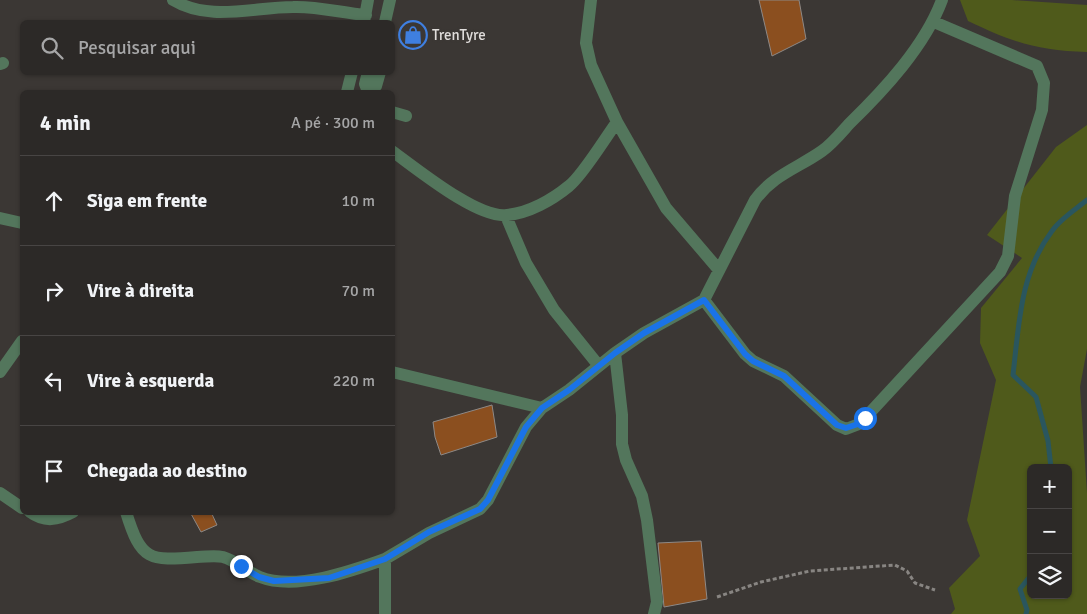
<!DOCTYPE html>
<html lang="pt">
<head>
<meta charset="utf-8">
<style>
	body { margin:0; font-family:Signika,sans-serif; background:#34312f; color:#f1f3f6 }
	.controls { position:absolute; right:15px; bottom:15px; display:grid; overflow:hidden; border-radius:8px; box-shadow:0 1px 4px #0004 }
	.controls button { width:45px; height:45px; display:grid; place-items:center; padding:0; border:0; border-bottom:1px solid #484544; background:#2c2927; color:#f1f3f6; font:25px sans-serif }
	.stop { position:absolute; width:15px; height:15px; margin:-11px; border:4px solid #1a73e8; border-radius:50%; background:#fff }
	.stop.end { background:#1a73e8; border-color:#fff; box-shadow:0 1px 5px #0008 }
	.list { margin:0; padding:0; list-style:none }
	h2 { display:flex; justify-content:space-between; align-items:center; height:65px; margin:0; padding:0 20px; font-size:21px }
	h2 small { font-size:16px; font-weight:400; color:#a6a6a7 }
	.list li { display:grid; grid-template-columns:32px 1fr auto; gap:15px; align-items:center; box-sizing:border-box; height:90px; padding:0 20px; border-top:1px solid #484544 }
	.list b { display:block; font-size:19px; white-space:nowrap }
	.list em { font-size:16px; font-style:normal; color:#a6a6a7 }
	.icon { flex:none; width:28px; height:28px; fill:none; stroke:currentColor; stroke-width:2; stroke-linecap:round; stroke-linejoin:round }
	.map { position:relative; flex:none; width:1087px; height:614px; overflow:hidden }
	.search { position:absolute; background:#2c2927; box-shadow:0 1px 4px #0004; left:20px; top:20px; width:375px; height:55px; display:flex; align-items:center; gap:12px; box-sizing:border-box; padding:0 18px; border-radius:8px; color:#a6a6a7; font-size:19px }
	.panel { position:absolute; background:#2c2927; box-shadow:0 1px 4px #0004; left:20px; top:90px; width:375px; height:425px; border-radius:8px }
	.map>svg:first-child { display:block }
	.green { fill:#4f5a1b; fill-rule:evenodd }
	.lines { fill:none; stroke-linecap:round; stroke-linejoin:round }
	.stream { stroke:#2a565e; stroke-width:5 }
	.building { fill:#8b4f1f; stroke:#8e8986 }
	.path { stroke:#888582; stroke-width:3; stroke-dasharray:4 2.5; stroke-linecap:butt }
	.minor { stroke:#53765c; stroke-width:12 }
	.route { stroke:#1a73e8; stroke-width:6 }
	.labels { text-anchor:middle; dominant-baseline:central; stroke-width:4.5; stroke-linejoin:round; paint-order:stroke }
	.poi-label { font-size:15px; fill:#e0dddb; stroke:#3b3734; text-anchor:start }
</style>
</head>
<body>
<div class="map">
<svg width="1087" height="614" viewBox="0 0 1087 614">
	<rect width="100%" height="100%" fill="#3b3734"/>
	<path class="green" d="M960 0H1012L1087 5V52C1038 51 1012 42 968 21Z
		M1087 125V349L1080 387 1087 493V614H951L955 609 949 588 980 556 967 520 996 380 980 343 981 308 1022 258 987 235 1056 147ZM1031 468H1068V595H1031Z"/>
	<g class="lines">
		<path class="stream" d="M1051 468 1048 441 1036 397 1013 375C1019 324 1020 273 1052 231 1060 219 1076 209 1087 200
			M1026 614 1027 610 1020 589 1031 575"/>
	</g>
	<path class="building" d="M759 0H799L806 39 772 56Z
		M492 405 497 437 441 455 435 437 433 422Z
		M190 512H211L217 525 201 532Z
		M701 541 707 599 664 607 658 543Z"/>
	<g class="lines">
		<path class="path" d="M717 597 761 582 810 571 895 565 907 571 915 583 935 590"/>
		<path class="minor" d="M173 0C209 22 253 7 293 7 317 6 342 13 366 15
			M591 0 586 43 591 65 617 122 666 208 719 270
			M364 22 368 0
			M385 22 390 0
			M0 64 3 63
			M368 72 365 84 368 92
			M347 92 352 72
			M371 92 376 86 380 72
			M392 112 406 116
			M392 151C417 169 478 219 507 215 529 213 552 200 569 186 583 175 605 138 617 122
			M506 216 526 263 554 310 599 366
			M0 218 22 223
			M704 300 745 354 753 361 784 376 837 425 846 429 859 424 865 418 1000 272 1008 256 1015 196 1042 110 1044 83 1037 66 934 22
			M615 353 622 415V444L626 460 642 496 647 520 657 602 654 614
			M0 372 22 341
			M392 372 542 408
			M0 493 22 508
			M30 512C45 523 58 520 73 512
			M126 512C141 561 149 561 197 557 206 557 214 555 223 557 237 561 247 572 260 577 295 591 352 571 385 559
			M385 614V559L429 533 480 509 488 500 526 427 542 408 569 390 615 353 644 333 704 300 755 200C773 175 798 168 822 151 832 144 841 133 849 124 884 90 925 46 942 0"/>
	</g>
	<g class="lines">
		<path class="route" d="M241 566 259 577 274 581 329 578 385 559 429 532 480 509 488 500 526 427 542 408 569 390 615 353 644 333 704 300 745 354 753 361 784 376 837 425 846 428 858 424 865 418"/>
	</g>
	<defs>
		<symbol id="shop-ring" viewBox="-11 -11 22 22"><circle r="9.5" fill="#3b3734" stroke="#3f7fe0" stroke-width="1.5"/><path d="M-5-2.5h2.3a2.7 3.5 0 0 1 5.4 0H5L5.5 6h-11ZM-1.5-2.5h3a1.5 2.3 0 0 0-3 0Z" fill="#3f7fe0"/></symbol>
	</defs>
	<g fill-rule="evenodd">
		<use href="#shop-ring" x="397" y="19" width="32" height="32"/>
	</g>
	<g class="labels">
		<g class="poi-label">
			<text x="432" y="35">TrenTyre</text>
		</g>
	</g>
</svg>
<div class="controls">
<button>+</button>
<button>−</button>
<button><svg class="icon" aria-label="layers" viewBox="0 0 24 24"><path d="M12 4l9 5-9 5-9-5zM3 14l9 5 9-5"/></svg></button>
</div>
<div class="stop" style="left:865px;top:418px"></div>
<div class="stop end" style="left:241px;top:566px"></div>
<div class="search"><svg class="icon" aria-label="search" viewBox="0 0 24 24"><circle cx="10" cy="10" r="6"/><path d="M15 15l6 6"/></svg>Pesquisar aqui</div>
<section class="panel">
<h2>4 min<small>A pé · 300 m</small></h2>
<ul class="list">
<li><svg class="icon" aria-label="ahead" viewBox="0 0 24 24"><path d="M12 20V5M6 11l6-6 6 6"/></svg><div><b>Siga em frente</b></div><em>10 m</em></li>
<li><svg class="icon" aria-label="right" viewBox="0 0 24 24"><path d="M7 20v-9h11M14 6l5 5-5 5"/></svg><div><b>Vire à direita</b></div><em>70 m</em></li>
<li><svg class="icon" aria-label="left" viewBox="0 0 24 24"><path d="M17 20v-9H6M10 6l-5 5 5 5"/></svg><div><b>Vire à esquerda</b></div><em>220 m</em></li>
<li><svg class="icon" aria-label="arrive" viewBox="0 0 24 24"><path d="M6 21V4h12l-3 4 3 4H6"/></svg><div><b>Chegada ao destino</b></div></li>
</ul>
</section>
</div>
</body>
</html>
